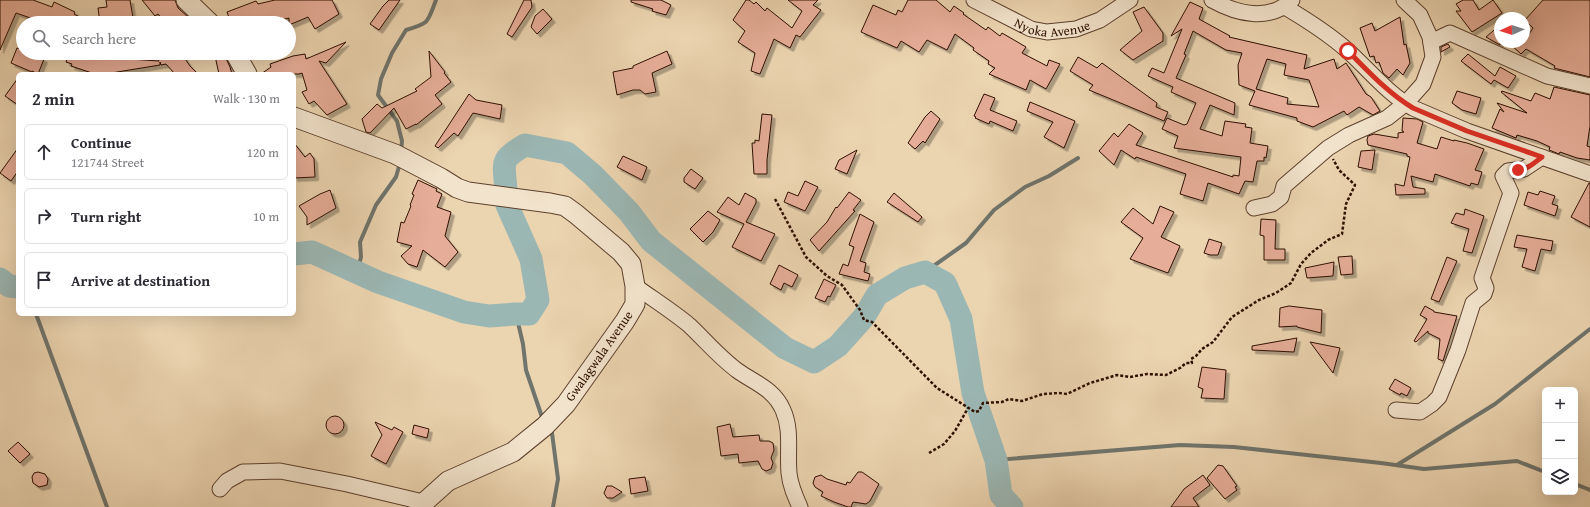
<!DOCTYPE html>
<html lang="en">
<head>
<meta charset="utf-8">
<style>
	body { margin:0; font-family:"Gentium Book Plus",serif; background:#f7f7f7; color:#2b2b33 }
	.controls { position:absolute; right:12px; bottom:12px; display:grid; overflow:hidden; border-radius:6px; box-shadow:0 4px 16px #0002 }
	.controls button { width:36px; height:36px; display:grid; place-items:center; padding:0; border:0; border-bottom:1px solid #e1e1e2; background:#fff; color:#2b2b33; font:20px sans-serif }
	.compass { position:absolute; left:1494px; top:12px; width:36px; height:36px; border-radius:50%; background:#fff; box-shadow:0 4px 16px #0002; rotate:267deg }
	.stop { position:absolute; width:12px; height:12px; margin:-9px; border:3px solid #d93025; border-radius:50%; background:#fff }
	.stop.end { background:#d93025; border-color:#fff; box-shadow:0 1px 4px #0008 }
	.list { margin:0; padding:0; list-style:none }
	h2 { display:flex; justify-content:space-between; align-items:center; height:52px; margin:0; padding:0 16px; font-size:17px }
	h2 small { font-size:13px; font-weight:400; color:#7c7c81 }
	.list li { display:grid; grid-template-columns:26px 1fr auto; gap:12px; align-items:center; box-sizing:border-box; height:56px; margin:0 8px 8px; padding:0 8px; border:1px solid #e1e1e2; border-radius:6px }
	.list b { display:block; font-size:15px; white-space:nowrap }
	.list p { margin:0; font-size:13px; white-space:nowrap; color:#7c7c81 }
	.list em { font-size:13px; font-style:normal; color:#7c7c81 }
	.icon { flex:none; width:22px; height:22px; fill:none; stroke:currentColor; stroke-width:2; stroke-linecap:round; stroke-linejoin:round }
	.map { position:relative; flex:none; width:1590px; height:507px; overflow:hidden }
	.search { position:absolute; background:#fff; box-shadow:0 4px 16px #0002; left:16px; top:16px; width:280px; height:44px; display:flex; align-items:center; gap:10px; box-sizing:border-box; padding:0 14px; border-radius:22px; color:#7c7c81; font-size:15px }
	.panel { position:absolute; background:#fff; box-shadow:0 4px 16px #0002; left:16px; top:72px; width:280px; height:244px; border-radius:6px }
	.map>svg:first-child { display:block }
	.lines { fill:none; stroke-linecap:round; stroke-linejoin:round }
	.stream { stroke:#6f746c; stroke-width:4 }
	.river { stroke:#9bb7b4; stroke-width:23 }
	.building { fill:#e6ad98; stroke:#2e0f00; fill-rule:evenodd; filter:url(#shadow) }
	.minor-casing { stroke:#5d402c; stroke-width:17 }
	.tertiary-casing { stroke:#5d402c; stroke-width:21 }
	.path { stroke:#2e0f00; stroke-width:2.5; stroke-dasharray:3 2; stroke-linecap:butt }
	.minor { stroke:#f2e3cc; stroke-width:15 }
	.tertiary { stroke:#f2e3cc; stroke-width:19 }
	.route { stroke:#d93025; stroke-width:5 }
	.labels { text-anchor:middle; dominant-baseline:central; stroke-width:4; stroke-linejoin:round; paint-order:stroke }
	.street-label { font-size:13px; fill:#2e0f00; stroke:#f2e3cc }
</style>
</head>
<body>
<div class="map">
<svg width="1590" height="507" viewBox="0 0 1590 507">
	<defs>
		<filter id="shadow"><feDropShadow dx="3.5" dy="3.5" stdDeviation="0" flood-color="#0004"/></filter>
	</defs>
	<rect width="100%" height="100%" fill="#ebd4b0"/>
	<filter id="stains"><feTurbulence type="fractalNoise" baseFrequency=".005" numOctaves="4"/><feColorMatrix values="0 0 0 0 .2 0 0 0 0 .09 0 0 0 0 .02 0 0 0 .5 -.17"/></filter>
	<radialGradient id="worn" r=".72"><stop offset=".6" stop-color="#630" stop-opacity="0"/><stop offset="1" stop-color="#630" stop-opacity=".3"/></radialGradient>
	<g class="lines">
		<path class="stream" d="M401 152 402 141 397 121 378 95 381 79 392 53 406 30C430 23 427 23 436 0
			M925 272 966 243 994 210 1025 187 1049 176 1078 158
			M357 273 361 257 360 242 376 205 396 177 400 163
			M36 314 107 507
			M516 314 523 344 526 370 543 420
			M549 429 552 433 558 479 553 507
			M996 460 1180 445 1234 447 1381 463 1424 469 1517 461 1545 472
			M1397 465 1495 404 1590 329
			M1575 484 1590 490"/>
		<path class="river" d="M506 190C504 162 499 160 525 145L567 153 593 175 629 212 651 241 785 348 814 362 838 346 864 317 877 295 905 278 925 272 945 283 961 319 973 393 996 460 1001 495 1012 507
			M294 254 312 252 378 282 464 312 489 316 516 314H529L538 300 531 259 507 205
			M0 279 9 286 18 287"/>
	</g>
	<path class="building" d="M0 0H33L52 7 54 2 75 12 74 14 91 23H45L16 13 0 50Z
		M106 0H130L133 18 127 19V22L117 23H100L98 8 107 7Z
		M142 0H175L178 8 189 18 183 23H166L158 14 155 16Z
		M275 0H332L339 14 315 29 308 17 289 25V18L268 23H231L227 12 256 1 258 4Z
		M389 0H400L379 30 370 24 383 6Z
		M524 0H531L532 7 512 37 507 34Z
		M631 0H661L671 5 666 15 652 11 653 9 631 2Z
		M746 0H749L754 4 756 2 765 11 767 8 792 28 802 11 788 0H818L813 5 821 10 800 37 796 35 790 48 774 39 760 74 751 71 755 53 738 42 745 31 733 20Z
		M908 0H936L950 12 954 6 964 13 963 14 986 30 988 27 1000 36 1002 33 1026 47 1022 53 1047 66 1049 60 1060 64 1046 89 1030 80 1026 90 989 74 995 68 988 64 989 61 973 50 974 48 955 34 947 50 927 40 919 52 901 41 897 48 861 32 873 5 896 15 898 10 902 12Z
		M1463 0H1473L1479 10 1493 0 1502 13 1472 32 1456 11H1461L1456 4Z
		M1543 0H1590V77L1554 68 1555 66 1526 49 1521 54 1508 42H1524L1533 28 1525 20Z
		M1190 2 1203 8 1199 19 1230 36 1229 37 1307 55 1304 69 1334 59 1337 69 1346 63 1366 94 1371 97 1380 111 1373 115 1359 107 1347 115 1344 111 1313 127 1297 121V118L1249 105 1255 91 1239 85 1238 65 1242 53 1226 50 1193 31 1184 54 1186 55 1176 78 1235 103 1234 115 1210 105 1200 129 1222 136 1225 121 1246 124 1245 127 1252 128 1250 143 1268 146 1266 158 1264 157V161H1257L1253 182 1245 181 1239 194 1208 183 1203 201 1180 194 1186 174 1136 157 1135 159 1121 150 1114 165 1099 151 1114 133 1118 137 1129 124 1143 133 1136 145 1233 177V175L1239 176 1241 157 1174 148 1178 136 1162 129 1167 118 1184 125 1187 124 1196 103 1171 92 1173 87 1148 76 1152 68 1164 73 1182 29 1171 36ZM1267 59 1286 64 1284 75 1309 80 1319 107 1287 104 1288 98 1256 89Z
		M1144 7 1163 33V41L1133 60 1120 50 1142 31 1133 12Z
		M543 9 552 19 537 34 531 27 535 16Z
		M1400 17 1404 45 1406 44 1410 63 1403 75 1397 69 1389 78 1383 73 1379 62 1376 63 1374 56 1370 57 1360 28 1372 23 1375 31Z
		M1500 25V45L1486 37Z
		M346 42 326 63 319 61 347 104 327 115 314 101 309 104 302 92 307 90 302 73 299 74H261L271 67 270 64 293 56 305 54 306 59Z
		M1448 44 1450 47 1441 52V47Z
		M17 48 23 50V53H30L44 59 38 74 32 71V72L11 63Z
		M429 51 445 72 444 73 451 82 435 95 442 104 416 125V124L406 129 394 108 370 133 366 132 362 119 377 104 382 108 417 91 415 89 431 77Z
		M667 51 672 64 652 73 656 92 645 94 640 90H633L617 95 613 72 633 68V66Z
		M69 53H80L99 59 101 53H103L129 59 159 61 154 53H181L190 66 198 74H175L166 64 161 65 160 62V65L105 74H95L71 66 72 64 66 62Z
		M224 54 230 67 232 74H219L215 56Z
		M1468 54 1495 76 1500 67 1516 76 1508 88 1494 80 1491 84 1461 61Z
		M1078 57 1097 68 1102 63 1157 103 1156 107 1168 112 1164 121 1089 90 1093 85 1070 71Z
		M18 78V105L5 96Z
		M1554 87 1590 95V126L1587 146 1590 147V160L1577 158 1560 152 1559 154 1549 150 1550 147 1537 141 1517 135 1516 138 1492 128 1500 109 1504 112 1497 103 1527 113 1501 92 1502 91 1531 101 1535 93 1550 99Z
		M1457 91 1481 98 1476 114 1462 110 1452 103Z
		M469 94 476 100 502 105 500 119 473 113 458 136 454 133 438 148 435 146Z
		M984 94 995 98 990 110 1017 121 1013 131 990 121 989 124 975 118 976 117 974 116Z
		M1030 102 1075 121 1064 148 1044 137 1053 122 1027 111Z
		M931 111 940 119 925 143 923 141 915 149 908 143 925 117Z
		M762 114 772 115 767 160V174H754L752 143H755V140L759 141Z
		M1403 118 1417 119 1423 122 1417 143 1437 149 1441 137 1454 141V140L1467 143 1484 149 1475 170 1482 172 1478 185 1471 183 1470 186 1435 174 1433 182 1411 176 1413 187 1425 189V194L1396 195 1395 184 1404 186 1410 157 1407 156V154L1368 145 1367 140 1368 136 1374 134 1398 138V133L1404 132 1402 131Z
		M294 143 305 157 310 153 314 159 315 177 294 178Z
		M18 148V171L11 181 0 173Z
		M857 150 847 174 835 169 839 160Z
		M1375 150 1372 170 1358 167 1361 151Z
		M623 156 647 167 642 180 617 167Z
		M691 169 703 178 695 189 684 182V178Z
		M418 180 437 189 436 191 442 194 437 207 451 212 445 236 458 252 445 267 423 250 417 267 408 264 401 256 412 246 397 242 401 222 404 223 411 206 410 205 414 195 412 194Z
		M805 181 818 187 805 211 784 202 788 192 798 196Z
		M1589 183H1590V227L1571 217Z
		M330 190 336 208 307 225V217L299 206 320 194Z
		M1540 191 1555 196 1552 204 1558 206 1555 216 1524 205 1528 192 1538 195Z
		M849 192 861 200 853 210 855 211 819 251 810 240 827 222 836 207 837 208Z
		M745 193 756 199V203L746 222 775 234 761 261 732 247 744 224 717 212 728 197 739 205Z
		M894 193 922 217 918 222 887 202Z
		M1160 206 1174 212 1161 237 1180 246 1168 273 1130 259 1143 238 1121 222 1133 208 1153 224Z
		M1465 209 1484 216 1472 253 1463 251 1469 229 1451 223 1456 213 1464 215Z
		M708 211 720 220 713 232 703 242 690 229Z
		M860 214 874 222 860 261 866 263 864 272 870 274 868 281 839 274 843 264 848 266 854 247 849 245Z
		M1261 219 1276 220 1275 249H1285V260H1264V236L1260 235Z
		M1517 235 1553 241 1551 251 1541 249 1535 271 1522 267 1527 249 1514 247Z
		M1209 239 1222 243 1218 255H1210L1204 253Z
		M1352 256 1353 274 1341 275 1338 257Z
		M1447 257 1457 261 1439 302 1431 299Z
		M1334 262 1333 276 1307 278 1305 268Z
		M779 265 798 275 792 287 784 283 781 290 770 284Z
		M824 279 836 285 830 297 828 296 825 302 815 298Z
		M1289 306 1322 310 1321 333 1297 327V326L1279 327 1280 308Z
		M1425 306 1434 311V312L1457 316 1443 361 1438 359 1440 339 1428 333V331L1416 342 1414 341 1427 319 1420 315Z
		M1297 338 1294 352 1252 350V346Z
		M1310 342 1340 348 1333 373Z
		M1202 367 1226 370 1224 399 1201 398 1203 389 1198 387Z
		M1395 379 1411 388 1407 396 1401 393 1400 395 1389 389Z
		M326 425a9 9 0 1 1 18 0a9 9 0 1 1-18 0Z
		M375 422 392 430 394 427 403 432 386 464 371 456 382 435Z
		M730 424 733 437 759 435 760 441H769L773 443 774 450 771 458 773 463 771 469 766 471 762 469 758 461 739 463 738 454 721 456 717 427Z
		M414 425 429 429 427 438 412 434Z
		M18 442 30 454 20 463 8 451Z
		M1218 465 1223 466 1237 486 1235 487 1237 490 1225 499 1207 478Z
		M38 472 45 474 48 479 47 485 39 487 33 483 32 477 34 473Z
		M858 472H862L879 484 870 501 866 504 853 502 851 507H848L834 502 821 496 823 492 815 487 813 483 815 477 821 475 827 479 846 485 847 482 850 483Z
		M1203 475 1210 485 1193 498 1199 507H1171L1184 489Z
		M645 477 648 491 631 494 629 479Z
		M607 486H612L622 492 613 498H607L604 493Z"/>
	<g class="lines">
		<defs>
			<g id="minor">
				<path id="s1" d="M974 0 1031 29 1047 32 1076 29 1100 20 1130 0"/>
				<path d="M1212 0C1237 14 1269 22 1292 0"/>
				<path d="M1285 7C1307 20 1329 34 1348 51 1369 70 1388 94 1413 108L1467 131 1590 174"/>
				<path d="M1431 42 1450 33 1547 76 1590 86"/>
				<path d="M1254 208 1272 204 1281 197 1284 186 1328 148 1349 135 1387 118 1406 103 1423 84 1433 57 1430 37 1420 15 1404 0"/>
				<path d="M635 286C653 299 672 311 689 325 705 340 720 358 738 371 755 383 774 389 783 410 792 430 787 451 789 473 790 485 795 496 800 507"/>
				<path d="M1396 410 1420 412 1432 404 1439 397 1458 350 1473 303 1484 294 1486 288 1482 278 1511 193 1503 176 1508 171 1524 169 1542 157"/>
				<path d="M220 489 227 481 243 472 280 471 347 484 423 502"/>
			</g>
			<path id="tertiary" d="M186 0 210 23
				M235 53 247 74
				M294 117 395 154 441 178 457 188 468 192 550 203 565 206 576 214 621 252 631 264 635 286V304L625 321 566 404 545 426 513 452 448 481 419 507"/>
		</defs>
		<use href="#minor" class="minor-casing"/>
		<use href="#tertiary" class="tertiary-casing"/>
		<path class="path" d="M775 199 806 257 827 276 842 285 860 310 864 320 872 322 937 388 975 412 979 411 983 403 1002 402 1009 399 1022 401 1043 394 1059 393 1067 394 1090 383 1107 378 1117 375 1130 377 1147 374 1166 375 1180 368 1186 363H1192L1191 359 1196 356 1202 349 1213 342 1232 317 1259 300 1276 293 1291 283 1301 264 1311 253 1328 240 1342 234 1346 204 1355 185 1339 170 1333 159
			M929 453 944 444 955 431 968 408"/>
		<use href="#minor" class="minor"/>
		<use href="#tertiary" class="tertiary"/>
	</g>
	<g class="lines">
		<path class="route" d="M1348 51C1368 71 1389 94 1413 108L1467 131 1542 157C1534 163 1528 169 1518 170"/>
	</g>
	<g class="labels">
		<g class="street-label">
			<text stroke="none"><textPath href="#s1" startOffset="85">Nyoka Avenue</textPath></text>
			<text transform="translate(599 356) rotate(-55)">Gwalagwala Avenue</text>
		</g>
	</g>
	<rect width="100%" height="100%" filter="url(#stains)"/>
	<rect width="100%" height="100%" fill="url(#worn)"/>
</svg>
<div class="controls">
<button>+</button>
<button>−</button>
<button><svg class="icon" aria-label="layers" viewBox="0 0 24 24"><path d="M12 4l9 5-9 5-9-5zM3 14l9 5 9-5"/></svg></button>
</div>
<svg class="compass" viewBox="-18 -18 36 36"><path d="M0-13l5 13h-10z" fill="#e53935"/><path d="M0 13l5-13h-10z" fill="#7c7c81"/></svg>
<div class="stop" style="left:1348px;top:51px"></div>
<div class="stop end" style="left:1518px;top:170px"></div>
<div class="search"><svg class="icon" aria-label="search" viewBox="0 0 24 24"><circle cx="10" cy="10" r="6"/><path d="M15 15l6 6"/></svg>Search here</div>
<section class="panel">
<h2>2 min<small>Walk · 130 m</small></h2>
<ul class="list">
<li><svg class="icon" aria-label="ahead" viewBox="0 0 24 24"><path d="M12 20V5M6 11l6-6 6 6"/></svg><div><b>Continue</b><p>121744 Street</p></div><em>120 m</em></li>
<li><svg class="icon" aria-label="right" viewBox="0 0 24 24"><path d="M7 20v-9h11M14 6l5 5-5 5"/></svg><div><b>Turn right</b></div><em>10 m</em></li>
<li><svg class="icon" aria-label="arrive" viewBox="0 0 24 24"><path d="M6 21V4h12l-3 4 3 4H6"/></svg><div><b>Arrive at destination</b></div></li>
</ul>
</section>
</div>
</body>
</html>
